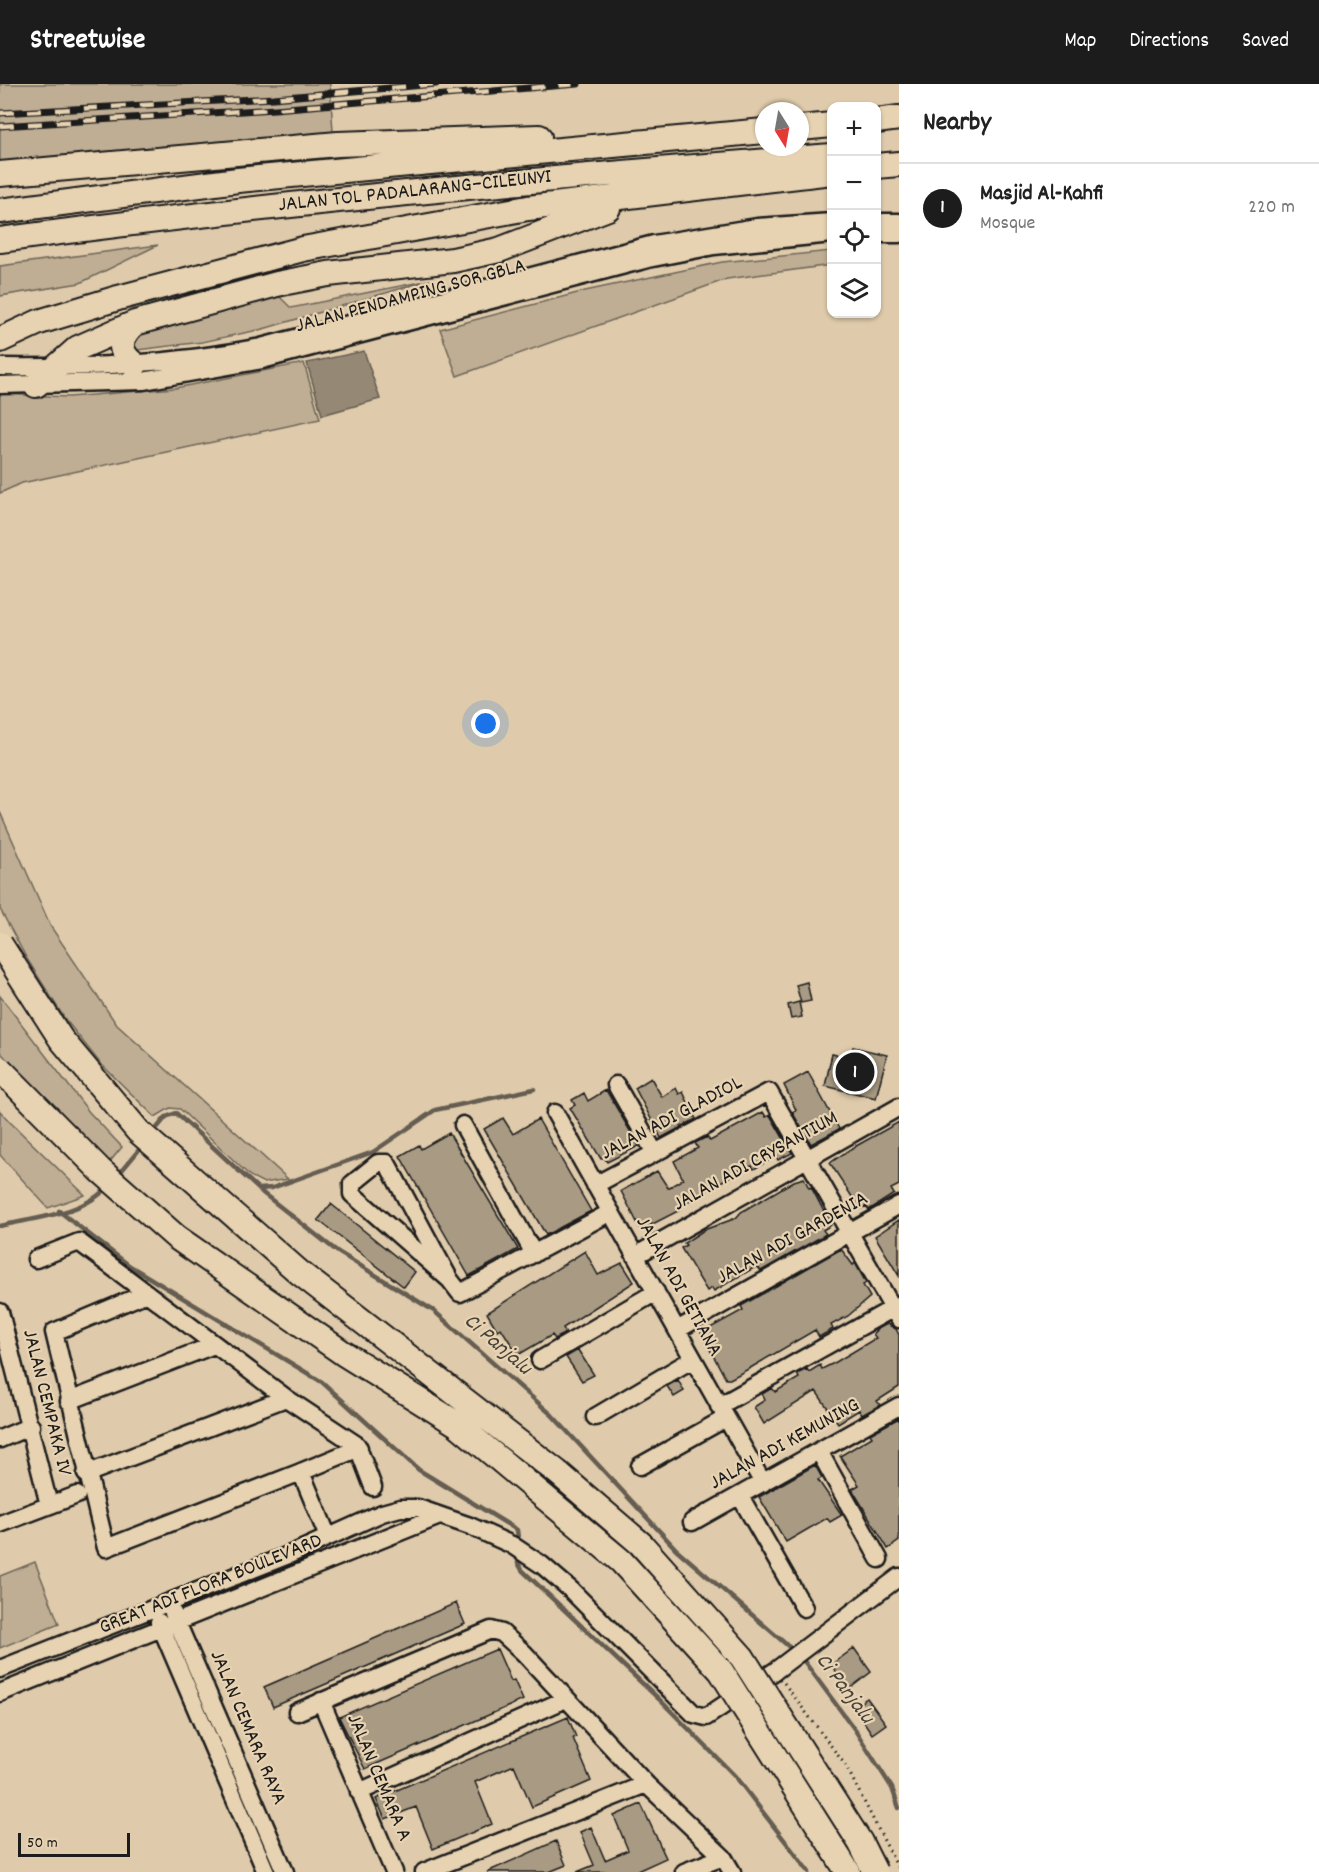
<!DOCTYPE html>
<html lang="en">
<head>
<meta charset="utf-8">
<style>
	body { margin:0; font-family:Dekko,sans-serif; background:#f2f2f2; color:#222 }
	.controls { position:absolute; right:18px; top:18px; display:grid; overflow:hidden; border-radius:12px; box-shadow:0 2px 4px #0004 }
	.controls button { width:54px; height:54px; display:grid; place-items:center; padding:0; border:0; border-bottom:2px solid #e0e0e0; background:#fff; color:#222; font:30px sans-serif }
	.compass { position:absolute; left:755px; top:18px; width:54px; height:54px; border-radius:50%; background:#fff; box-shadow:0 2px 4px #0004; rotate:169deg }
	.scale { position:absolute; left:18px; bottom:15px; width:112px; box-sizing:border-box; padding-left:6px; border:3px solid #1c1c1c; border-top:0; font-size:16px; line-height:21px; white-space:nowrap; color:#1c1c1c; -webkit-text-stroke:4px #e7d2b1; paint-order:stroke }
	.you { position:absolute; left:486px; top:640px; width:21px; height:21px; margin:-15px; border:4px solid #fff; border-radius:50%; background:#1a73e8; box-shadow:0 0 0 9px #1a73e833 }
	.badge { display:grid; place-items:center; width:39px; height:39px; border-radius:50%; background:#1c1c1c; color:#fff; font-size:20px; font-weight:700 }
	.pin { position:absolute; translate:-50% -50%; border:3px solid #fff; box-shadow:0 2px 6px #0006 }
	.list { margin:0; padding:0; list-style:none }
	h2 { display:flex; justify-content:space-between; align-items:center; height:78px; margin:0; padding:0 24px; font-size:26px }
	h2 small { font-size:20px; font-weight:400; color:#767676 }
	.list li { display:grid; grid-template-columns:39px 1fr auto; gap:18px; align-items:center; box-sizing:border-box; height:90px; padding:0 24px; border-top:2px solid #e0e0e0 }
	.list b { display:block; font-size:22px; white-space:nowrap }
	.list p { margin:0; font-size:20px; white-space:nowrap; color:#767676 }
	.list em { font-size:20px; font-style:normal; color:#767676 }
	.icon { flex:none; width:33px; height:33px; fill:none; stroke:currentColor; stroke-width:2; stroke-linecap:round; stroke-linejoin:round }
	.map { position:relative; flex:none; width:899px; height:1788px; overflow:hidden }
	header { display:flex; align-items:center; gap:36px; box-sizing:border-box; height:84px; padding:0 30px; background:#1c1c1c; color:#fff }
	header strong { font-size:28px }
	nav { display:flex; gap:33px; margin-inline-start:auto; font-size:21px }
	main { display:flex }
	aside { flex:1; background:#fff }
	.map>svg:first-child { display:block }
	.green { fill:#bfae94; stroke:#6e6558; stroke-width:1.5 }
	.water { fill:#958874; stroke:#655d51; stroke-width:1.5 }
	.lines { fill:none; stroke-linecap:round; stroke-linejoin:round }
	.stream { stroke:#655d51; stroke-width:4.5 }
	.building { fill:#a89a83; stroke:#1c1c1c; stroke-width:1.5 }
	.minor-casing { stroke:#1c1c1c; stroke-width:21 }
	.highway-casing { stroke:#1c1c1c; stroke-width:28 }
	.path { stroke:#1c1c1c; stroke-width:3; stroke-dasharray:1.5 4.5; stroke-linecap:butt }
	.minor { stroke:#e7d2b1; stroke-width:16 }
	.highway { stroke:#e7d2b1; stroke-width:24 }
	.rail-casing { stroke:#1c1c1c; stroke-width:7 }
	.rail { stroke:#e7d2b1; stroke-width:4.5; stroke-dasharray:14; stroke-linecap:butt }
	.highway-bridge-casing { stroke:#1c1c1c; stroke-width:28; stroke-linecap:butt }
	.highway-bridge { stroke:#e7d2b1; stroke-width:24 }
	.labels { text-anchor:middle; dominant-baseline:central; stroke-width:4.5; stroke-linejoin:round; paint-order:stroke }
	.street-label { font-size:21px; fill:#1c1c1c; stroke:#e7d2b1 }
	.water-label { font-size:22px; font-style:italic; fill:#46423b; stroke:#e7d2b1 }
</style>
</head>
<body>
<header>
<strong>Streetwise</strong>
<nav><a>Map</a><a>Directions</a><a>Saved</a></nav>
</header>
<main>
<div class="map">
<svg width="899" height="1788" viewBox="0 0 899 1788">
	<rect width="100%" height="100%" fill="#dfcbab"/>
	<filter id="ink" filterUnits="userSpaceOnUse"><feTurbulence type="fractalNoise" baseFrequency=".0167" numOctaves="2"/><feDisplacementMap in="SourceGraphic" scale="12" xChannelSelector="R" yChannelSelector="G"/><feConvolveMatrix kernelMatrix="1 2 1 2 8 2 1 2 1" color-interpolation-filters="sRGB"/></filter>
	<g filter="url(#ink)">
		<path class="green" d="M0 0H330L333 48 0 78Z
			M158 161 80 199 0 212V182Z
			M831 167V181L727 195 457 292 440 245 585 207 722 178Z
			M430 196 263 245 202 258 137 266 132 261 134 253 151 245 279 212 291 224Z
			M304 279 320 335 22 399 0 409V310L69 313 175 304Z
			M0 728 51 843 117 941 288 1095 264 1099 250 1092 180 1025 170 1024 155 1033 100 979 65 935 27 875 0 825Z
			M0 912 89 1028 122 1063 108 1080 0 968Z
			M0 1027 10 1038 85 1111 48 1124 0 1071Z
			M35 1478 59 1540 0 1564V1492Z"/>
		<path class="water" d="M364 267 380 315 322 331 307 279Z"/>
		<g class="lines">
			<path class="stream" d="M152 1050 166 1033 176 1029 264 1110 338 1168 434 1227 552 1331 676 1465 795 1568
				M118 1091 143 1061
				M259 1105 272 1104 373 1068 435 1026 534 1005
				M59 1127 130 1182 322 1298 419 1386 517 1446 519 1461
				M0 1142C34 1134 85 1130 108 1102
				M518 1469V1479L522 1486 660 1616 735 1692 809 1788
				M801 1573 855 1646 892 1704 899 1724"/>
		</g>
		<path class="building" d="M807 898 811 917 801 919 796 901Z
			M799 918 802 933 791 935 788 921Z
			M853 963 887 971 876 1014 825 1002 832 970 850 974Z
			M808 988 839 1045 811 1060 792 1028 796 1026 784 1001Z
			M651 994 662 1013 676 1004 679 1010 683 1008 696 1035 661 1054 635 1004Z
			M606 1006 639 1062 607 1078 604 1073 601 1075 570 1024 575 1021 572 1016 584 1009 588 1017Z
			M763 1028 766 1033 770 1031 792 1069 778 1076 776 1072 754 1085 752 1082 741 1086 678 1123 680 1126 641 1146 621 1107 657 1087 668 1104 683 1095 674 1077 698 1064 695 1059 707 1053 710 1057Z
			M503 1034 513 1050 538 1035 591 1127 546 1151 484 1045Z
			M899 1038V1101L891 1105 894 1110 869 1126 866 1122 860 1125 830 1079 849 1066Z
			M449 1049 518 1165 469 1192 400 1072 419 1061 421 1065Z
			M804 1094 809 1104 811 1103 831 1141 823 1146 826 1150 761 1187 757 1182 714 1207 712 1204 707 1207 681 1164 686 1161 684 1159 704 1146 736 1134 741 1128 794 1097Z
			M331 1120 415 1188 404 1203 318 1136Z
			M899 1136V1192L875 1152Z
			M841 1165 853 1181 855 1179 866 1199 863 1201 870 1213 848 1232 831 1241 833 1245 819 1253 815 1246 752 1283 730 1295H726L701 1249 743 1226 741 1222Z
			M585 1167 598 1191 622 1179 634 1198 563 1244 566 1249 555 1255 552 1251 518 1271 501 1244 497 1246 487 1229Z
			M887 1240 896 1245 899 1251V1303L877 1317 880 1321 862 1331 859 1326 838 1339 816 1307 764 1340 754 1323 765 1316 762 1310 772 1304 775 1308 799 1294 797 1290 807 1285 809 1288 820 1281 822 1285 836 1278 876 1254 873 1250 876 1246Z
			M578 1266 594 1291 582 1297 566 1273Z
			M678 1296 684 1307 674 1313 667 1302Z
			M899 1334V1457L888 1465 852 1405 859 1401 840 1372 872 1353 870 1350Z
			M815 1381 822 1394 818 1396 842 1431 830 1438 827 1434 786 1458 759 1413Z
			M456 1519 465 1540 273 1623 264 1603Z
			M854 1564 871 1588 849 1605 831 1581Z
			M497 1565 511 1597 514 1596 523 1616 365 1685 339 1633Z
			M867 1614 886 1640 872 1650 854 1623Z
			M568 1633 576 1653 573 1654 591 1697 532 1723 514 1681 475 1698 492 1740 433 1765 416 1723 385 1735 376 1715Z
			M641 1720 666 1774 635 1788H577L594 1781 580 1748 591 1743 605 1776 628 1766 614 1732Z
			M556 1757 566 1781 549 1788H487Z"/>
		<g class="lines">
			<defs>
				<path id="minor" d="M876 138H899
					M876 150H899
					M0 283C89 284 174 280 261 263L654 160 757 143 832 138
					M0 301 143 297 262 276 648 175 714 162 832 150
					M616 1001 655 1069
					M555 1029 763 1399
					M463 1041 534 1170
					M595 1101 769 1008 899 1235
					M635 1172 899 1023
					M36 1175 79 1158 286 1314 357 1361 373 1403
					M450 1196 387 1079H378L352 1100V1110L450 1196 460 1209 611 1128
					M147 1209 54 1248 106 1464 301 1388
					M0 1228 49 1421
					M677 1246 899 1121
					M540 1276 656 1208
					M69 1317 214 1261
					M719 1322 899 1221
					M595 1333 693 1275
					M0 1355 31 1342
					M820 1369 879 1475
					M640 1382 726 1334
					M86 1390 286 1314
					M740 1412 804 1524
					M692 1438 899 1322
					M0 1440 77 1411
					M328 1453 301 1388 359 1364
					M173 1529 285 1788
					M159 1538 266 1788
					M0 1585 291 1470 382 1429 400 1424H418L470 1442 512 1461 542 1481 570 1505 694 1630 706 1633 775 1587 899 1493
					M0 1609 437 1433
					M321 1617 394 1788
					M297 1628 491 1546 502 1549 524 1569 646 1700 723 1773 732 1788
					M359 1708 566 1615
					M424 1788 646 1700
					M684 1788 723 1773"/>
				<path id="highway" d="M876 37 899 34
					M800 44 832 41
					M876 82 899 80
					M0 90 338 60 539 53
					M0 127 238 96 764 47
					M0 156C276 119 553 93 832 72
					M135 239C118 254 117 267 135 281
					M0 256 39 238 118 214 303 165 528 124 832 88
					M36 301 78 264 135 239 277 200 328 190 453 176 499 166 608 124"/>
			</defs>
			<use href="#minor" class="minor-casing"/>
			<use href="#highway" class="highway-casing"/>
			<path class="path" d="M784 1599 846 1682 899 1786"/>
			<use href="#minor" class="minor"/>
			<use href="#highway" class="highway"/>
			<defs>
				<path id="rail" d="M0 29 274 14 436 0
					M0 42 275 25 578 0"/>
			</defs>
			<use href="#rail" class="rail-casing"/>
			<use href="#rail" class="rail"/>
			<defs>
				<path id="highway-bridge" d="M0 860 61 955 138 1047 300 1189 557 1388 641 1460 742 1573 860 1758 875 1788
					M0 985 100 1086 176 1153 343 1269 457 1340 621 1477 721 1587 848 1788"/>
			</defs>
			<use href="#highway-bridge" class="highway-bridge-casing"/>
			<use href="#highway-bridge" class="highway-bridge"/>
		</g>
	</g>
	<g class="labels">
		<g class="street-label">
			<text transform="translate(415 108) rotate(-6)">JALAN TOL PADALARANG–CILEUNYI</text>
			<text transform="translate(411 213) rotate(-15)">JALAN PENDAMPING SOR GBLA</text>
			<text transform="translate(672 1035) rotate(-28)">JALAN ADI GLADIOL</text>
			<text transform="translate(756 1078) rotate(-29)">JALAN ADI CRYSANTIUM</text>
			<text transform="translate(793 1155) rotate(-29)">JALAN ADI GARDENIA</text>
			<text transform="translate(678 1203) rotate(61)">JALAN ADI GETIANA</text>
			<text transform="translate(46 1319) rotate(76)">JALAN CEMPAKA IV</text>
			<text transform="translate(785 1361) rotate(-29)">JALAN ADI KEMUNING</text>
			<text transform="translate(211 1501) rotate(-22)">GREAT ADI FLORA BOULEVARD</text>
			<text transform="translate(247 1644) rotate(67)">JALAN CEMARA RAYA</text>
			<text transform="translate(378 1694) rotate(67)">JALAN CEMARA A</text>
		</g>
		<g class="water-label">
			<text transform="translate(497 1261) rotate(41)">Ci Panjalu</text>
			<text transform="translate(844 1605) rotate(53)">Ci Panjalu</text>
		</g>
	</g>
</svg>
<div class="controls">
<button>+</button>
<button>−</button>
<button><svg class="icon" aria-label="locate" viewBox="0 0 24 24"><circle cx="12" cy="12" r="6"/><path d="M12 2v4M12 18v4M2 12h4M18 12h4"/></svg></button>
<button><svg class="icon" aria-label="layers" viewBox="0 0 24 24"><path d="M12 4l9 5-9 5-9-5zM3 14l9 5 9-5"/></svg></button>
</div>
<svg class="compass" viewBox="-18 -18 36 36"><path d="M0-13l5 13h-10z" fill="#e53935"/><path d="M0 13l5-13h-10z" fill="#767676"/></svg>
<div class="scale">50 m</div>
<div class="you"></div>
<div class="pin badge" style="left:855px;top:988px">1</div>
</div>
<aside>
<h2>Nearby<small></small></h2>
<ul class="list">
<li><span class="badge">1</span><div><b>Masjid Al-Kahfi</b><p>Mosque</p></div><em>220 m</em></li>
</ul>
</aside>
</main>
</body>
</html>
